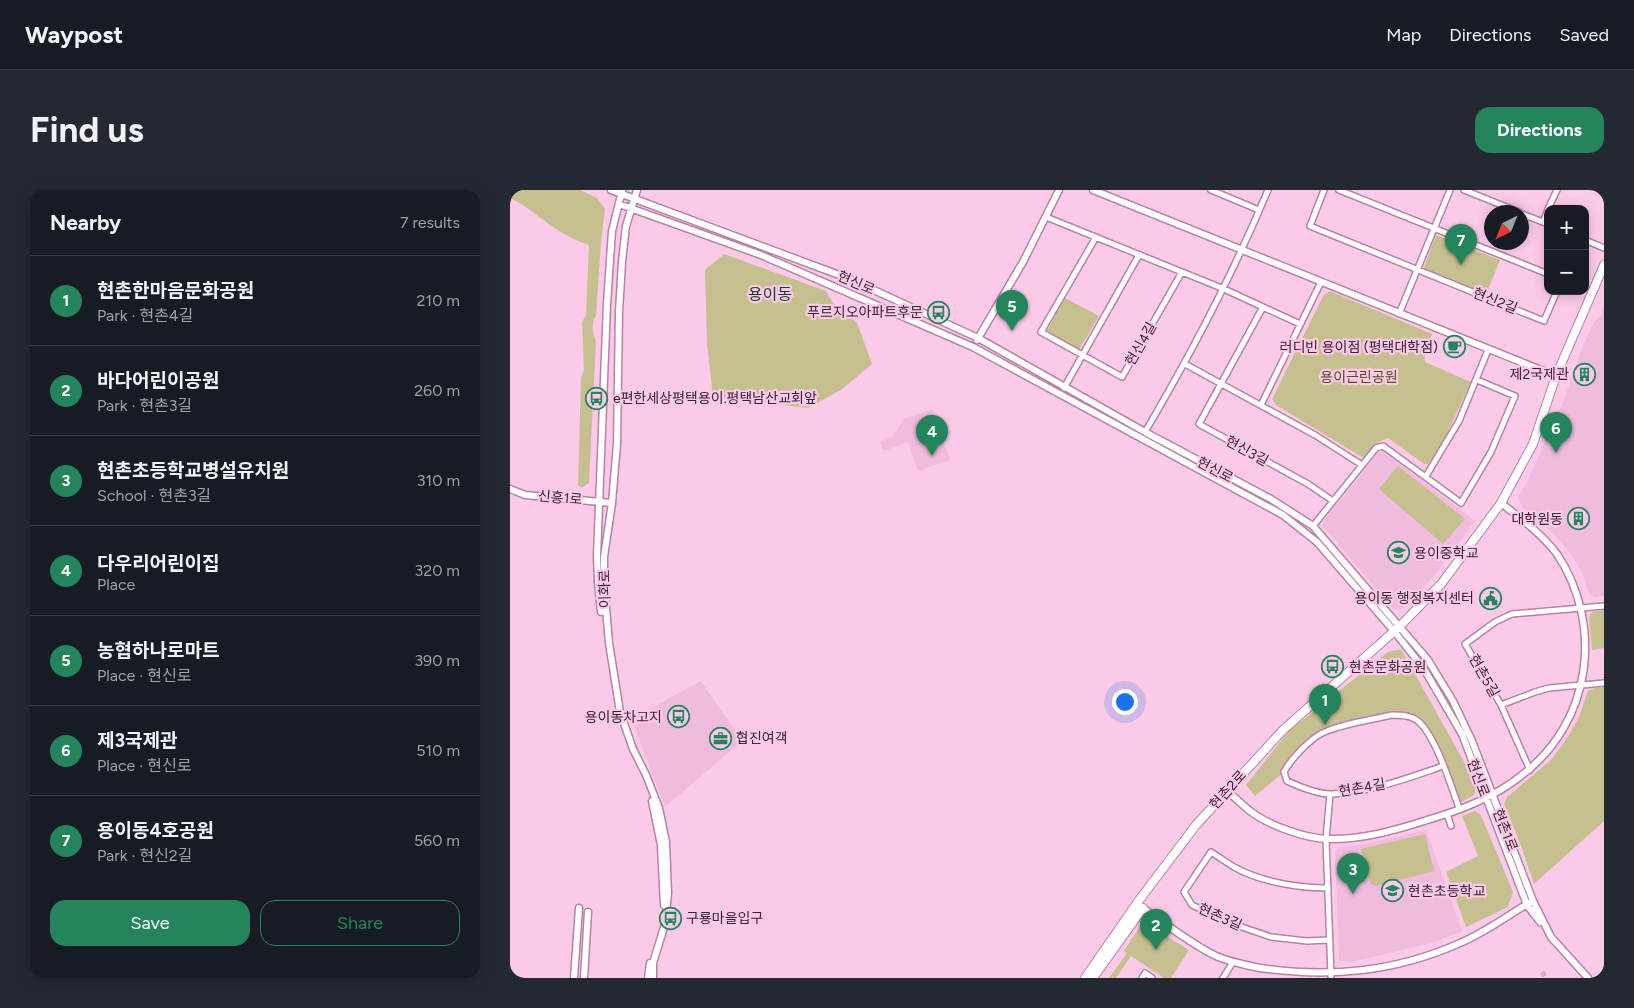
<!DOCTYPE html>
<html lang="en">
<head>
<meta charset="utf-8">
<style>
	body { margin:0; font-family:Figtree,"Noto Sans KR",sans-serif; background:#242831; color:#f1f3f6 }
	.controls { position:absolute; right:15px; top:15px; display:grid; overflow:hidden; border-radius:10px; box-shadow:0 2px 12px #0003 }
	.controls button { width:45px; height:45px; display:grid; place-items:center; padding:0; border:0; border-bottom:1px solid #363941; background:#171b24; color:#f1f3f6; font:25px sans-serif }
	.compass { position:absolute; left:974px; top:15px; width:45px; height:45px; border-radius:50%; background:#171b24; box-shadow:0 2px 12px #0003; rotate:223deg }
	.you { position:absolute; left:614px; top:511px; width:18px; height:18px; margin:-12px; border:4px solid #fff; border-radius:50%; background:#1a73e8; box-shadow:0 0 0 8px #1a73e833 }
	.badge { display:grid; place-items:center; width:32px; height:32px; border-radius:50%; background:#24845c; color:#fff; font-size:16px; font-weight:700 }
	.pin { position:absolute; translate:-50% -41px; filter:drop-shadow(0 1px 2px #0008) }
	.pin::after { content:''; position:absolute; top:26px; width:18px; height:15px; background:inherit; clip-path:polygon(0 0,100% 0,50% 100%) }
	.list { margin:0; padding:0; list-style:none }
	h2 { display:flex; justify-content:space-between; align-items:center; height:65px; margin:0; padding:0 20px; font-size:21px }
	h2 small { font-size:16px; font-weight:400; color:#9ea1a6 }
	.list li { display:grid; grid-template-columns:32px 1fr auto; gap:15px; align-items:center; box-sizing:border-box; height:90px; padding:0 20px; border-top:1px solid #363941 }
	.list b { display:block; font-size:19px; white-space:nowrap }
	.list p { margin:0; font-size:16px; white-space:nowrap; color:#9ea1a6 }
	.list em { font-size:16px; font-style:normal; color:#9ea1a6 }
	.actions { display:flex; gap:10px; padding:15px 20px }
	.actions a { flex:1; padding:11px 0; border:1px solid #24845c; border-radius:15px; text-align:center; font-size:18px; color:#24845c }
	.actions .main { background:#24845c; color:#fff }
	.map { position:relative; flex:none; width:1094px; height:788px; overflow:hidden; border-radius:15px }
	header { display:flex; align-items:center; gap:30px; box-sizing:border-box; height:70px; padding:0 25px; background:#171b24; border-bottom:1px solid #363941 }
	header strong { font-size:24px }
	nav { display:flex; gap:28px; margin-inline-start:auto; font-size:18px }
	.intro { display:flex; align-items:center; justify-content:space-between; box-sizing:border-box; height:120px; padding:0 30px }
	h1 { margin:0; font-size:35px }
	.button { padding:12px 22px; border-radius:15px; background:#24845c; color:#fff; font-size:18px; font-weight:700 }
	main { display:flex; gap:30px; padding:0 30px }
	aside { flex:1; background:#171b24; border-radius:15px; box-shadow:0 2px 12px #0003 }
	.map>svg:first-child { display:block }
	.built { fill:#f0bbdc }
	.green { fill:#c6bf8f }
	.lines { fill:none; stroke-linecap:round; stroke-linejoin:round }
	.minor-tunnel { stroke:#d5a9c4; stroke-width:5; stroke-dasharray:5 2.5; stroke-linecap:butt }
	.minor-casing { stroke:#ba81a5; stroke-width:8 }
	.tertiary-casing { stroke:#ba81a5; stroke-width:9 }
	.secondary-casing { stroke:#ba81a5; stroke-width:10 }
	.minor { stroke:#fff; stroke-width:5 }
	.tertiary { stroke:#fff; stroke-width:6 }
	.secondary { stroke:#fff; stroke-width:8 }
	.labels { text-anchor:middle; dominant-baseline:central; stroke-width:4.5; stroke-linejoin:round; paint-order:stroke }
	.street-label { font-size:14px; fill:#3a2332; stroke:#fccae9 }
	.poi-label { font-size:14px; fill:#3a2332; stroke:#fccae9; text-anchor:end }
	.park-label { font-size:14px; fill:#564e1a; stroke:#fccae9 }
	.quarter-label { font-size:16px; fill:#16422e; stroke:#fccae9 }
</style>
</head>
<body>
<header>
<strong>Waypost</strong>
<nav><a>Map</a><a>Directions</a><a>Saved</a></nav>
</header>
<div class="intro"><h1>Find us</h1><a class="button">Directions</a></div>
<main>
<aside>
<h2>Nearby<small>7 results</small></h2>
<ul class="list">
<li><span class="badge">1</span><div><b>현촌한마음문화공원</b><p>Park · 현촌4길</p></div><em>210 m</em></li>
<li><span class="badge">2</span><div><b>바다어린이공원</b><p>Park · 현촌3길</p></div><em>260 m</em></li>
<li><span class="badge">3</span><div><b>현촌초등학교병설유치원</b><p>School · 현촌3길</p></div><em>310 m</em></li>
<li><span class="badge">4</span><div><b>다우리어린이집</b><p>Place</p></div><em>320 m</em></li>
<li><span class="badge">5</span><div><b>농협하나로마트</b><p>Place · 현신로</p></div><em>390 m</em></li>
<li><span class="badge">6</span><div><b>제3국제관</b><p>Place · 현신로</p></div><em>510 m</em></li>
<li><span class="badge">7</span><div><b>용이동4호공원</b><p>Park · 현신2길</p></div><em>560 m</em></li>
</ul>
<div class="actions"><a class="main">Save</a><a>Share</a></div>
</aside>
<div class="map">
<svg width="1094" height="788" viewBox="0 0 1094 788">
	<rect width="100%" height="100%" fill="#fccae9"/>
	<path class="built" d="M1094 115V406L1085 407 1079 404 1071 380 1061 364 1040 340 1013 318 1010 314 1009 306 1017 292 1054 210 1072 158 1084 132 1090 126Z
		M422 219 440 270 408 281 398 252 373 261 370 252 382 247 394 229Z
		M869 262H874L965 331 924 386 897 415 890 420 883 419 813 336V332Z
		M191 491 232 551 155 617 121 529Z
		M916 640 952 741 925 752 842 772 829 771 825 661 828 658 855 654Z"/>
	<path class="green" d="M0 0H70L87 8 95 19 91 53 86 125C81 134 82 142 86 151L79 293 73 297 68 296 71 188 74 180 72 132 76 125 79 55C67 51 57 46 46 39 30 29 18 16 0 8Z
		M926 45 990 70 976 105 913 80Z
		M214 64 316 101 323 113 347 133 362 174 331 200 298 218 203 206 197 154 195 80Z
		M820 101 922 144 915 165V172L961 192 932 254 918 274H914L878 248 869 252 857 266 852 267 766 215 762 209 813 106Z
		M555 108 589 126 569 160 537 141Z
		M888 276 955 329 933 354 869 299Z
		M1094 420V458L1082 460 1079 427 1082 422Z
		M891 459 967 595 964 605 948 614 918 541 905 529 893 525 816 541 805 548 774 582 745 606 736 595 779 541 878 462Z
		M1094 497V631L1024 694 1011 656 994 614 997 607 1041 570 1059 545 1069 527 1078 501 1084 498Z
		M965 621 971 625 1003 702 998 717 956 737 936 682 968 666 952 626Z
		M915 644 924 681 866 696 861 694 851 659Z
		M638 732 648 741 679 760 661 788H654L621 766 606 788H599L617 763 614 761 631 735Z"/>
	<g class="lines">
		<path class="minor-tunnel" d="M1032 782 1036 788"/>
		<defs>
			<path id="minor" d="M701 0 749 20
				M814 0 800 36 1034 131 1047 101
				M829 0 1038 84
				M954 0 1009 22
				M1038 19 1047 0
				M1012 24 1038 34
				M536 27 714 99 753 117 689 234 798 294 823 311
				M1033 32 1038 20
				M586 47 531 142 612 187 672 82
				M1075 50 1094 58
				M753 117 790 134
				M889 124 940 0
				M675 174 805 245 852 275
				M554 198 629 65
				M751 215 811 92
				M635 242C681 164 723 84 758 0
				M916 286 949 231 978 160
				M803 336 866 258 873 256 951 313 981 262 1005 206 967 190
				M991 515 1025 502 1039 498 1094 493
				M933 576C898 588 858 603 821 604 807 604 790 597 777 591L774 582C781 569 802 546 817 541 837 533 861 530 882 525 890 525 898 525 905 529 924 540 941 596 949 618
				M1020 580 991 515 955 454 985 432 1002 424 1094 416
				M820 604 816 649 821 786
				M937 624 941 636
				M818 698C788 698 751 692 724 677 716 672 709 667 701 662L674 702 682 715 723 734 761 747 797 751 819 750
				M632 788 635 783 642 788
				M713 788 723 772"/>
			<path id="tertiary" d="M101 0 340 89 468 148 635 242 761 309 803 336 918 470 943 511 962 551 1023 711 1041 747 1078 788
				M127 0 116 36 112 72 109 122 107 254 102 313 94 367V395L99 453 110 522 123 559 136 585 149 618 156 652 158 703 155 734 143 773V788
				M583 0 1046 186
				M109 14 251 65 463 157 773 325 807 352 884 441 914 479 952 544 1017 715 1030 732
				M467 150 513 72 549 0
				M0 299 15 305 102 313
				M91 422 88 392 87 366 97 114 102 41 112 1
				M717 601C725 607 732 615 740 621 758 635 794 648 817 649 850 650 883 641 914 631 948 621 984 608 1012 585 1082 532 1094 435 1047 364 1032 344 1010 328 991 313
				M142 611 151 655 154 715
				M630 716C655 733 679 753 706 766 720 772 735 775 750 778 820 788 885 782 950 753 974 743 997 726 1019 713
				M64 788 69 718
				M74 788 78 722
				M138 788 140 773"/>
			<path id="secondary" d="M575 788 627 713 686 635 773 540 889 437 932 393 991 313 1023 254 1046 186 1094 75
				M583 788 633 718"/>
		</defs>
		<use href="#minor" class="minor-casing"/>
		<use href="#tertiary" class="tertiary-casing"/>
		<use href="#secondary" class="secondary-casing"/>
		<use href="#minor" class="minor"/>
		<use href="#tertiary" class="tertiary"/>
		<use href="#secondary" class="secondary"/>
	</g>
	<defs>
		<symbol id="bus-ring" viewBox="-11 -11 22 22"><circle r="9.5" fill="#fccae9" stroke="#24845c" stroke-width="1.5"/><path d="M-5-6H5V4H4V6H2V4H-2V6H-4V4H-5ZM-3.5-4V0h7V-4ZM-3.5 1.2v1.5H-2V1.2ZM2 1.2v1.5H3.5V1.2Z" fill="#24845c"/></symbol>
		<symbol id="cafe-ring" viewBox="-11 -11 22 22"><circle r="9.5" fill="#fccae9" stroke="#24845c" stroke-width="1.5"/><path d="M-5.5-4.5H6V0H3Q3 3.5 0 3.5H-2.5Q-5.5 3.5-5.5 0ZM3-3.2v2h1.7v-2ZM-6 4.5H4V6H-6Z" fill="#24845c"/></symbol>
		<symbol id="building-ring" viewBox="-11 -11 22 22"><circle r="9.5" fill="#fccae9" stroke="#24845c" stroke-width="1.5"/><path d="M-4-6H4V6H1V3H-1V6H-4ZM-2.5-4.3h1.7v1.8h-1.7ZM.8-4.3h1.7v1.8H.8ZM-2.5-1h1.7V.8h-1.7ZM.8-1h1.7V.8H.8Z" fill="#24845c"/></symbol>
		<symbol id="school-ring" viewBox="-11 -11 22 22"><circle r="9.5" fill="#fccae9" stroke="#24845c" stroke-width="1.5"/><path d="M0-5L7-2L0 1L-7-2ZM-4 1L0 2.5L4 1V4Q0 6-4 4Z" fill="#24845c"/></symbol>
		<symbol id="civic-ring" viewBox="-11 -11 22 22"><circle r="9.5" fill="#fccae9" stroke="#24845c" stroke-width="1.5"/><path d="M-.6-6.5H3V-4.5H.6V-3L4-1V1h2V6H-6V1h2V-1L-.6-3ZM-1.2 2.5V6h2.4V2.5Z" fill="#24845c"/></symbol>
		<symbol id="office-ring" viewBox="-11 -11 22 22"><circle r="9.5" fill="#fccae9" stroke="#24845c" stroke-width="1.5"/><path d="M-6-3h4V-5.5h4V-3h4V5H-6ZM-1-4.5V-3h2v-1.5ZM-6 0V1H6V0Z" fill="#24845c"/></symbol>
	</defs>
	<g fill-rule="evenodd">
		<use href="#bus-ring" x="416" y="110" width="25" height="25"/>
		<use href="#cafe-ring" x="932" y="144" width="25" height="25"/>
		<use href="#building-ring" x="1062" y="172" width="25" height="25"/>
		<use href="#bus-ring" x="74" y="196" width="25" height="25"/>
		<use href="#building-ring" x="1056" y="316" width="25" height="25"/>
		<use href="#school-ring" x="876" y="350" width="25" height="25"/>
		<use href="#civic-ring" x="968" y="396" width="25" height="25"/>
		<use href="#bus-ring" x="810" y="464" width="25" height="25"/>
		<use href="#bus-ring" x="156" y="514" width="25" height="25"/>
		<use href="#office-ring" x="198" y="536" width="25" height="25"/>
		<use href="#school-ring" x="870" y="688" width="25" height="25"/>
		<use href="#bus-ring" x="148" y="716" width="25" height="25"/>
	</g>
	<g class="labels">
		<g class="street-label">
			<text transform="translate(346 93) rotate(23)">현신로</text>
			<text transform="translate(985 111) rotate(22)">현신2길</text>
			<text transform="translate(631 154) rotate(-60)">현신4길</text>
			<text transform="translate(737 261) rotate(29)">현신3길</text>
			<text transform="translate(705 280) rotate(28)">현신로</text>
			<text transform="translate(50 308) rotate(5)">신흥1로</text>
			<text transform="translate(95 399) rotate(-91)">이화로</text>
			<text transform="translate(974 486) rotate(60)">현촌5길</text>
			<text transform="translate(968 588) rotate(69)">현신로</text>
			<text transform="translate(852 598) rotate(-10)">현촌4길</text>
			<text transform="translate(718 600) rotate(-48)">현촌2로</text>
			<text transform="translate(995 640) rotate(69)">현촌1로</text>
			<text transform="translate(710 727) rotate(24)">현촌3길</text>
		</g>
		<g class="poi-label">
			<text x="413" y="122">푸르지오아파트후문</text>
			<text x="928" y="157">러디빈 용이점 (평택대학점)</text>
			<text x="1059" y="184">제2국제관</text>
			<text x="103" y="208" text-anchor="start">e편한세상평택용이.평택남산교회앞</text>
			<text x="1053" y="329">대학원동</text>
			<text x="904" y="363" text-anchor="start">용이중학교</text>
			<text x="964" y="408">용이동 행정복지센터</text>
			<text x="839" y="477" text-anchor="start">현촌문화공원</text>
			<text x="152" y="527">용이동차고지</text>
			<text x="226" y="548" text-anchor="start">협진여객</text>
			<text x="898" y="701" text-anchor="start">현촌초등학교</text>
			<text x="176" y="728" text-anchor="start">구룡마을입구</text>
		</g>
		<g class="park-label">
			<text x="849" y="187">용이근린공원</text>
		</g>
		<g class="quarter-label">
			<text x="260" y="104">용이동</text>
		</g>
	</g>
</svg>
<div class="controls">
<button>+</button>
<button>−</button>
</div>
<svg class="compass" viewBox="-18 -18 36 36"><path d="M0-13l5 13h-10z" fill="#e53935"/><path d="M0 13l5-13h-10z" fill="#9ea1a6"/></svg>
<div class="you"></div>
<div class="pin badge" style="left:815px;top:535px">1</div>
<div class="pin badge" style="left:646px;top:760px">2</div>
<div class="pin badge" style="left:843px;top:704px">3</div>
<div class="pin badge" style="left:422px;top:266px">4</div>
<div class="pin badge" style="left:502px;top:141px">5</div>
<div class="pin badge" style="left:1046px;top:263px">6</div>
<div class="pin badge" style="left:951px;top:75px">7</div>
</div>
</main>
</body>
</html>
